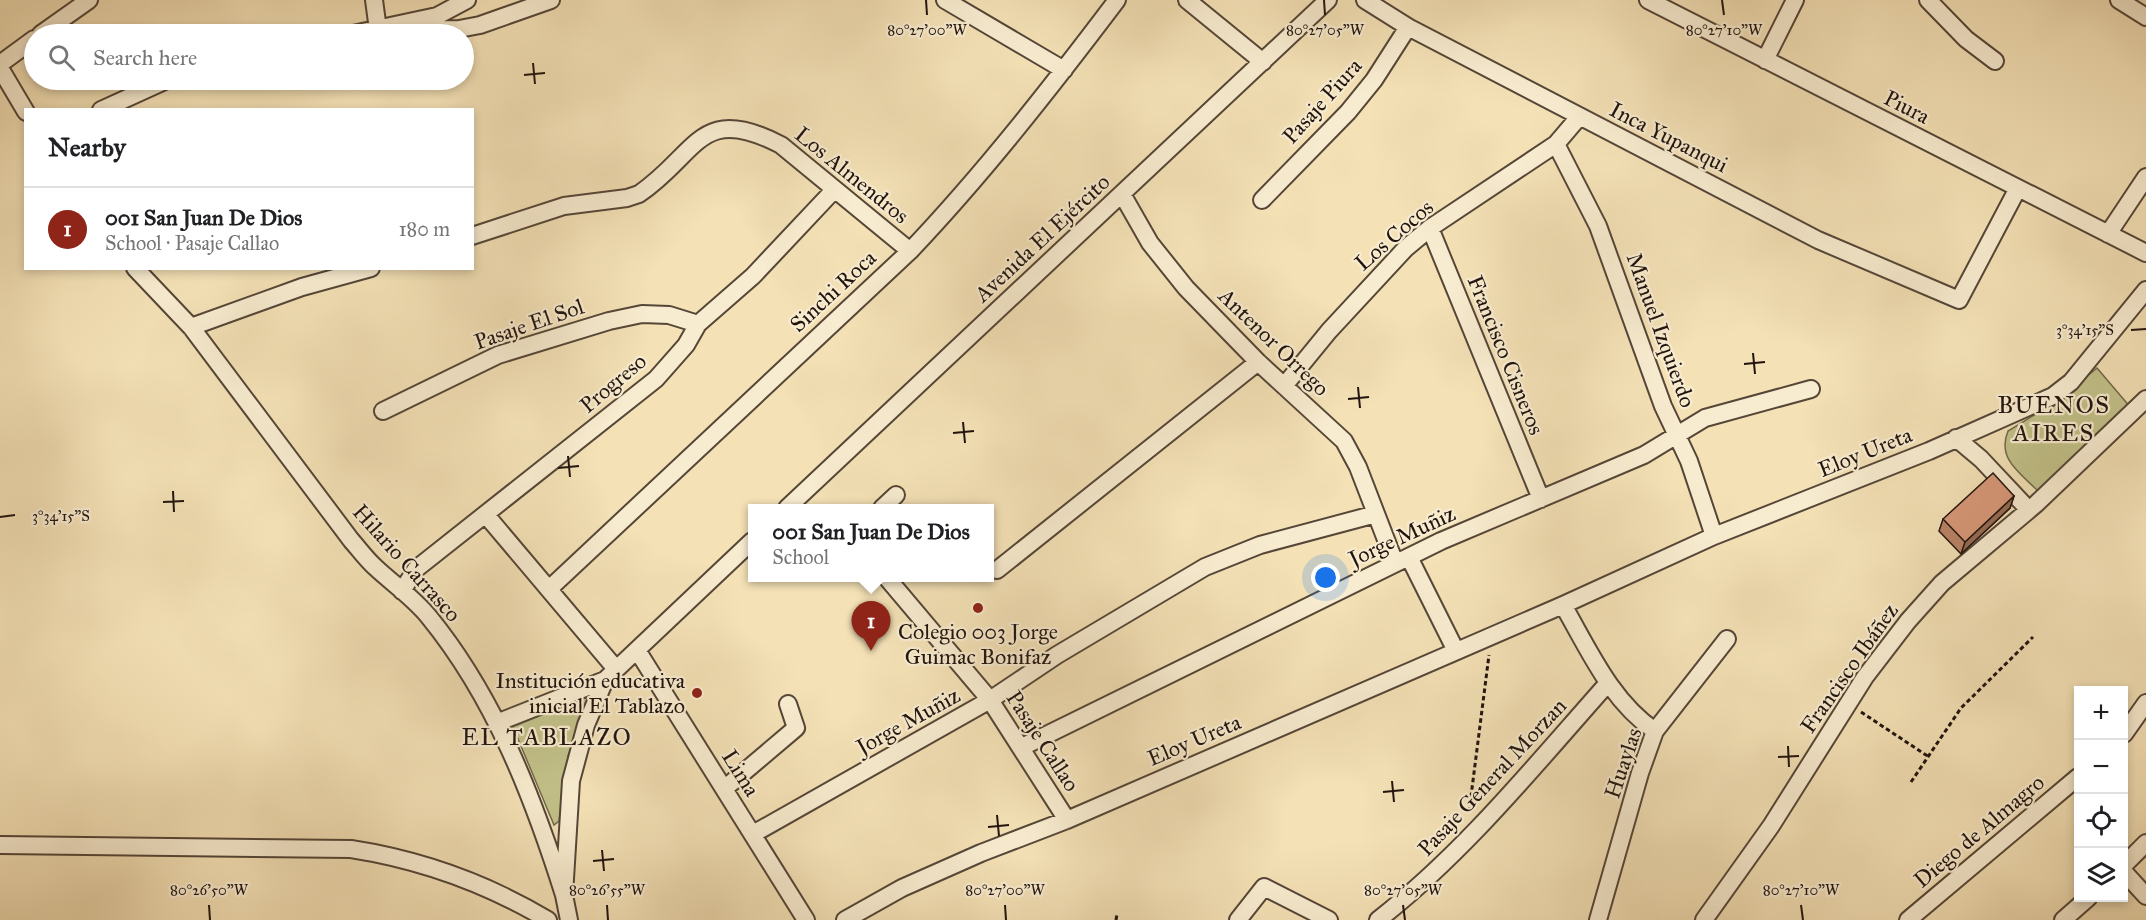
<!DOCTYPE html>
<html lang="en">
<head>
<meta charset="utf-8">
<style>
	body { margin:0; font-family:"IM FELL Great Primer",serif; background:#f6f6f6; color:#202124 }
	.controls { position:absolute; right:18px; bottom:18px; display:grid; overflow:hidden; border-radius:0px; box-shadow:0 3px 9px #0003 }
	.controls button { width:54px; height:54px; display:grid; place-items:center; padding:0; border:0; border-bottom:2px solid #e0e0e0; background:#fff; color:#202124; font:30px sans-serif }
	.you { position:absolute; left:1326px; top:578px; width:21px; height:21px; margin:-15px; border:4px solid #fff; border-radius:50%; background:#1a73e8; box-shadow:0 0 0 9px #1a73e833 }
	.badge { display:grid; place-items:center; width:39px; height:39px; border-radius:50%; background:#8f2418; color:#fff; font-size:20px; font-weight:700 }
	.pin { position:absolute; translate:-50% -50px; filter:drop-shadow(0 2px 3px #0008) }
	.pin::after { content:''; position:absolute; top:32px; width:21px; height:18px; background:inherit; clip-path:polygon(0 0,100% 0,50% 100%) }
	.popup { position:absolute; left:748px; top:504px; width:246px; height:78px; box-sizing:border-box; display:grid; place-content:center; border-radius:0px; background:#fff; filter:drop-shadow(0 2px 4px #0005); font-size:20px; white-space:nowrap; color:#757577 }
	.popup b { font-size:22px; color:#202124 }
	.popup::after { content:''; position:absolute; left:50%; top:100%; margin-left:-12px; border:12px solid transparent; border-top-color:#fff }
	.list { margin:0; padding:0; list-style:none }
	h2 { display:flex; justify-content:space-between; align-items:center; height:78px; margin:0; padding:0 24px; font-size:26px }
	h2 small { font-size:20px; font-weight:400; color:#757577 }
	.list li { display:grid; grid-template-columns:39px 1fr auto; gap:18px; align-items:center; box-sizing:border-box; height:84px; padding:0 24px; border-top:2px solid #e0e0e0 }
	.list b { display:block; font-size:22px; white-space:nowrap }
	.list p { margin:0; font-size:20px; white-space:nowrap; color:#757577 }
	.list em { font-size:20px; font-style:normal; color:#757577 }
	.icon { flex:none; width:33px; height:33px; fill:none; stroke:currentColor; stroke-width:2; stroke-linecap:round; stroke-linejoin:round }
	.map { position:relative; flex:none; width:2146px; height:920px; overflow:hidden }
	.search { position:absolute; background:#fff; box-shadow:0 3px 9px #0003; left:24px; top:24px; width:450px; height:66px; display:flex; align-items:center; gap:15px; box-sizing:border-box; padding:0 21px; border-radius:33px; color:#757577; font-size:22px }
	.panel { position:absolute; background:#fff; box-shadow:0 3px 9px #0003; left:24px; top:108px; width:450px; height:162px; border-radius:0px }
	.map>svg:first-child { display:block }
	.green { fill:#c2c189; stroke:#716a4c; stroke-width:1.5 }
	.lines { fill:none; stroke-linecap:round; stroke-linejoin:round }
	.minor-casing { stroke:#554638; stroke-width:20 }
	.path { stroke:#20130e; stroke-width:3; stroke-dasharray:4.5 3; stroke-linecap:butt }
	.minor { stroke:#f8ecd0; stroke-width:16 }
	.wall { fill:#ba8367; stroke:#20130e; stroke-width:1.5 }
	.shaded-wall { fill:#976a54; stroke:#20130e; stroke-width:1.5 }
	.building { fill:#d89878; stroke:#20130e; stroke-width:1.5 }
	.ticks { fill:none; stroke:#20130e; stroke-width:2 }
	.poi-dot { fill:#8f2418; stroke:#f8ecd0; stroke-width:2 }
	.labels { text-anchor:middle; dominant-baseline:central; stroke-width:4.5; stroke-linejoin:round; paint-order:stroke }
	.street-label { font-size:22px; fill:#20130e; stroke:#f8ecd0 }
	.poi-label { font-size:22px; fill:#20130e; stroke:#f8ecd0 }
	.neighbourhood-label { font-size:24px; letter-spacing:1.5px; fill:#20130e; stroke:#f8ecd0 }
	.ticks-label { font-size:15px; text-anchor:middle; fill:#20130e; stroke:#f8ecd0; stroke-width:4.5; stroke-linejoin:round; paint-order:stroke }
</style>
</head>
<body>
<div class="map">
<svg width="2146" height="920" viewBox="0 0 2146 920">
	<rect width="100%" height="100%" fill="#f4e1b6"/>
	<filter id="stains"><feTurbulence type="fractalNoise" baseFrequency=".00333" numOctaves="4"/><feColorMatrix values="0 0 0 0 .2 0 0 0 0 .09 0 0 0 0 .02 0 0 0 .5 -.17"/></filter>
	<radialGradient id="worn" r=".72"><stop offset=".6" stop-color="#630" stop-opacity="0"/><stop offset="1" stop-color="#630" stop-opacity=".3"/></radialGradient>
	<path class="green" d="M2097 368 2131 408 2041 494C2022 474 1996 460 2008 431L2057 401Z
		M587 693 589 699 568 756 559 821 554 825 513 727V724Z"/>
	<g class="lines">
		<defs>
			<path id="minor" d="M374 0 378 30 459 29 480 25 551 0
				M945 0 1064 70
				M1187 0 1263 62
				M1365 0 1408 27 1818 240 1959 300 2018 188
				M1648 0 2146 253
				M1928 0 1966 39 1995 61
				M2119 0 2146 17
				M41 34 89 0
				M353 34 437 16 467 0
				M1765 60 1795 0
				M0 64 34 39
				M0 68 26 112
				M101 110 167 80
				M1556 144 1598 226 1663 406 1689 461 1714 536
				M1122 194 1150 243 1186 288 1258 362 1344 441 1358 467 1395 563
				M1262 200 1348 112 1374 80 1408 27
				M1430 228 1541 499
				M2108 234 2146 177
				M472 236 564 206 627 198 639 194C698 154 699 102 781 145L910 251
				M135 268 191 327 351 540C359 549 366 559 375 567 393 584 414 598 429 617 495 698 533 797 564 895
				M191 327 302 287 371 268
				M1284 386 1329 331 1406 248 1430 228 1556 144 1579 117
				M383 411 498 355 609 321 642 314 669 315 698 324
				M1956 438 1981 459 2029 510
				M787 508 1328 0
				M882 508 896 495
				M486 515 616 669
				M1409 557 1456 651
				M997 570 1258 362
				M887 578 990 700 1067 820
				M549 589 910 251C984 173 1052 86 1117 0
				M402 591 416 569 656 379 686 345 698 324 753 276 834 190
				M1563 605C1589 650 1611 701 1655 731
				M637 650 806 920
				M499 722 605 680
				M2124 734 2146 703
				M1022 747 1441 541 1644 455 1705 418 1811 389
				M724 789 796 728 788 704
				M753 834 990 700 1057 655 1205 567 1260 545 1376 514
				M0 845 351 849C422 860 486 883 548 920
				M2124 865 2146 843
				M2124 872 2146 896
				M569 920 564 895 571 781 586 725 605 680 752 541
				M845 920 902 888 981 853 1067 820 1563 605 1714 536 1929 451 2053 396 2071 382 2146 290
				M1238 920 1264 887 1329 920
				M1378 920C1465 852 1535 765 1608 683
				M1598 920 1640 773 1655 731 1727 639
				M1704 920 1771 826 1865 677 1908 621 1942 583 2036 504 2146 399
				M1908 920 2078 777
				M2063 920 2088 898"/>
		</defs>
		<use href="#minor" class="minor-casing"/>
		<path class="path" d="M1861 712 1929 757
			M1911 782 1961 708 2033 637
			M1469 812 1489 655
			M1116 920 1117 914"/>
		<use href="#minor" class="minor"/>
	</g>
	<path class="wall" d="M2014 496 2010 508 1961 554 1939 531 1943 519Z"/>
	<path class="shaded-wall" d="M2014 496 2010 508 1961 554 1965 542Z"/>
	<path class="building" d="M1993 473 2014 496 1965 542 1943 519Z"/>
	<path class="ticks" d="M926 0 927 15M1324 0 1325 15M1722 0 1724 15M533 63 535 84M524 75 545 73M2131 330 2146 329M1753 353 1755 374M1744 364 1765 362M1358 387 1360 408M1348 399 1369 397M963 422 965 443M953 433 974 431M568 456 570 477M558 468 579 466M173 491 174 512M163 502 184 501M0 517 15 515M1788 746 1789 767M1778 757 1799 756M1392 781 1394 802M1383 792 1404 790M997 815 999 836M988 827 1009 825M602 850 604 871M593 861 614 859M209 905 210 920M607 905 608 920M1005 905 1006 920M1403 905 1405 920M1801 905 1803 920"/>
	<g class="poi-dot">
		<circle cx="978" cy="608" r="6"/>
		<circle cx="697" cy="693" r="6"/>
	</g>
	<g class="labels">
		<g class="street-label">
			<text transform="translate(1322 101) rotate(-48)">Pasaje Piura</text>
			<text transform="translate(1907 107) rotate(27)">Piura</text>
			<text transform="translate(1669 137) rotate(27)">Inca Yupanqui</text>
			<text transform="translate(852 175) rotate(39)">Los Almendros</text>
			<text transform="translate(1394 235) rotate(-41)">Los Cocos</text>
			<text transform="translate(1042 238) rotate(-43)">Avenida El Ejército</text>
			<text transform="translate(833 291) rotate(-43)">Sinchi Roca</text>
			<text transform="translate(529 324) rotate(-19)">Pasaje El Sol</text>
			<text transform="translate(1661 330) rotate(70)">Manuel Izquierdo</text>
			<text transform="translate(1274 342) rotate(44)">Antenor Orrego</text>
			<text transform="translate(1506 355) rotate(68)">Francisco Cisneros</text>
			<text transform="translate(613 383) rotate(-40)">Progreso</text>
			<text transform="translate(1865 452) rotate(-22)">Eloy Ureta</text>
			<text transform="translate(1402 536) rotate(-25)">Jorge Muñiz</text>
			<text transform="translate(407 563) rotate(48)">Hilario Carrasco</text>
			<text transform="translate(1849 668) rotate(-55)">Francisco Ibáñez</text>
			<text transform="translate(908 721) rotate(-29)">Jorge Muñiz</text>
			<text transform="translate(1194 740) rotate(-23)">Eloy Ureta</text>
			<text transform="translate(1043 741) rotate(57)">Pasaje Callao</text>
			<text transform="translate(1623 763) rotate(-71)">Huaylas</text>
			<text transform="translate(741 773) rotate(58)">Lima</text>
			<text transform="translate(1492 777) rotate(-47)">Pasaje General Morzan</text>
			<text transform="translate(1979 831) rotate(-40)">Diego de Almagro</text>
		</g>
		<g class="poi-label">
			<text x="978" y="631">Colegio 003 Jorge<tspan x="978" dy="25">Guimac Bonifaz</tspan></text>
			<text x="685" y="680" text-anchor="end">Institución educativa<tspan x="685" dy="25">inicial El Tablazo</tspan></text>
		</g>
		<g class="neighbourhood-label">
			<text x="2054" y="405">BUENOS<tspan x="2054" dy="28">AIRES</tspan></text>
			<text x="547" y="737">EL TABLAZO</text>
		</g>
	</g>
	<g class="ticks-label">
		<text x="927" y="35">80°27'00"W</text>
		<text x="1325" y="35">80°27'05"W</text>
		<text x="1724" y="35">80°27'10"W</text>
		<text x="2085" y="335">3°34'15"S</text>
		<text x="61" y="521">3°34'15"S</text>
		<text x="209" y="895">80°26'50"W</text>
		<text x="607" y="895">80°26'55"W</text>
		<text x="1005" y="895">80°27'00"W</text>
		<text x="1403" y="895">80°27'05"W</text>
		<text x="1801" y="895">80°27'10"W</text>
	</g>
	<rect width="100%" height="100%" filter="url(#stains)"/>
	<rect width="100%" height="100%" fill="url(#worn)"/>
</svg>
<div class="controls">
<button>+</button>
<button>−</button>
<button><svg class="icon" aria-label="locate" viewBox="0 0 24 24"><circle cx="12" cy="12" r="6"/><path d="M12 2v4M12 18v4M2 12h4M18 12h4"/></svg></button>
<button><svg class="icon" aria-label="layers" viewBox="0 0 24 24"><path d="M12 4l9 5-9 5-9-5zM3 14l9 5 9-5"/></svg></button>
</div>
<div class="you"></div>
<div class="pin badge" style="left:871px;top:651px">1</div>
<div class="popup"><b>001 San Juan De Dios</b>School</div>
<div class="search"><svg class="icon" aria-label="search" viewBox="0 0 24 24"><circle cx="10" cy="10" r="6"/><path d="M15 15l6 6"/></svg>Search here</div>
<section class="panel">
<h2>Nearby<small></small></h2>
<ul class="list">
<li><span class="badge">1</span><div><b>001 San Juan De Dios</b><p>School · Pasaje Callao</p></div><em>180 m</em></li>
</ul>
</section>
</div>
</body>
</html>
